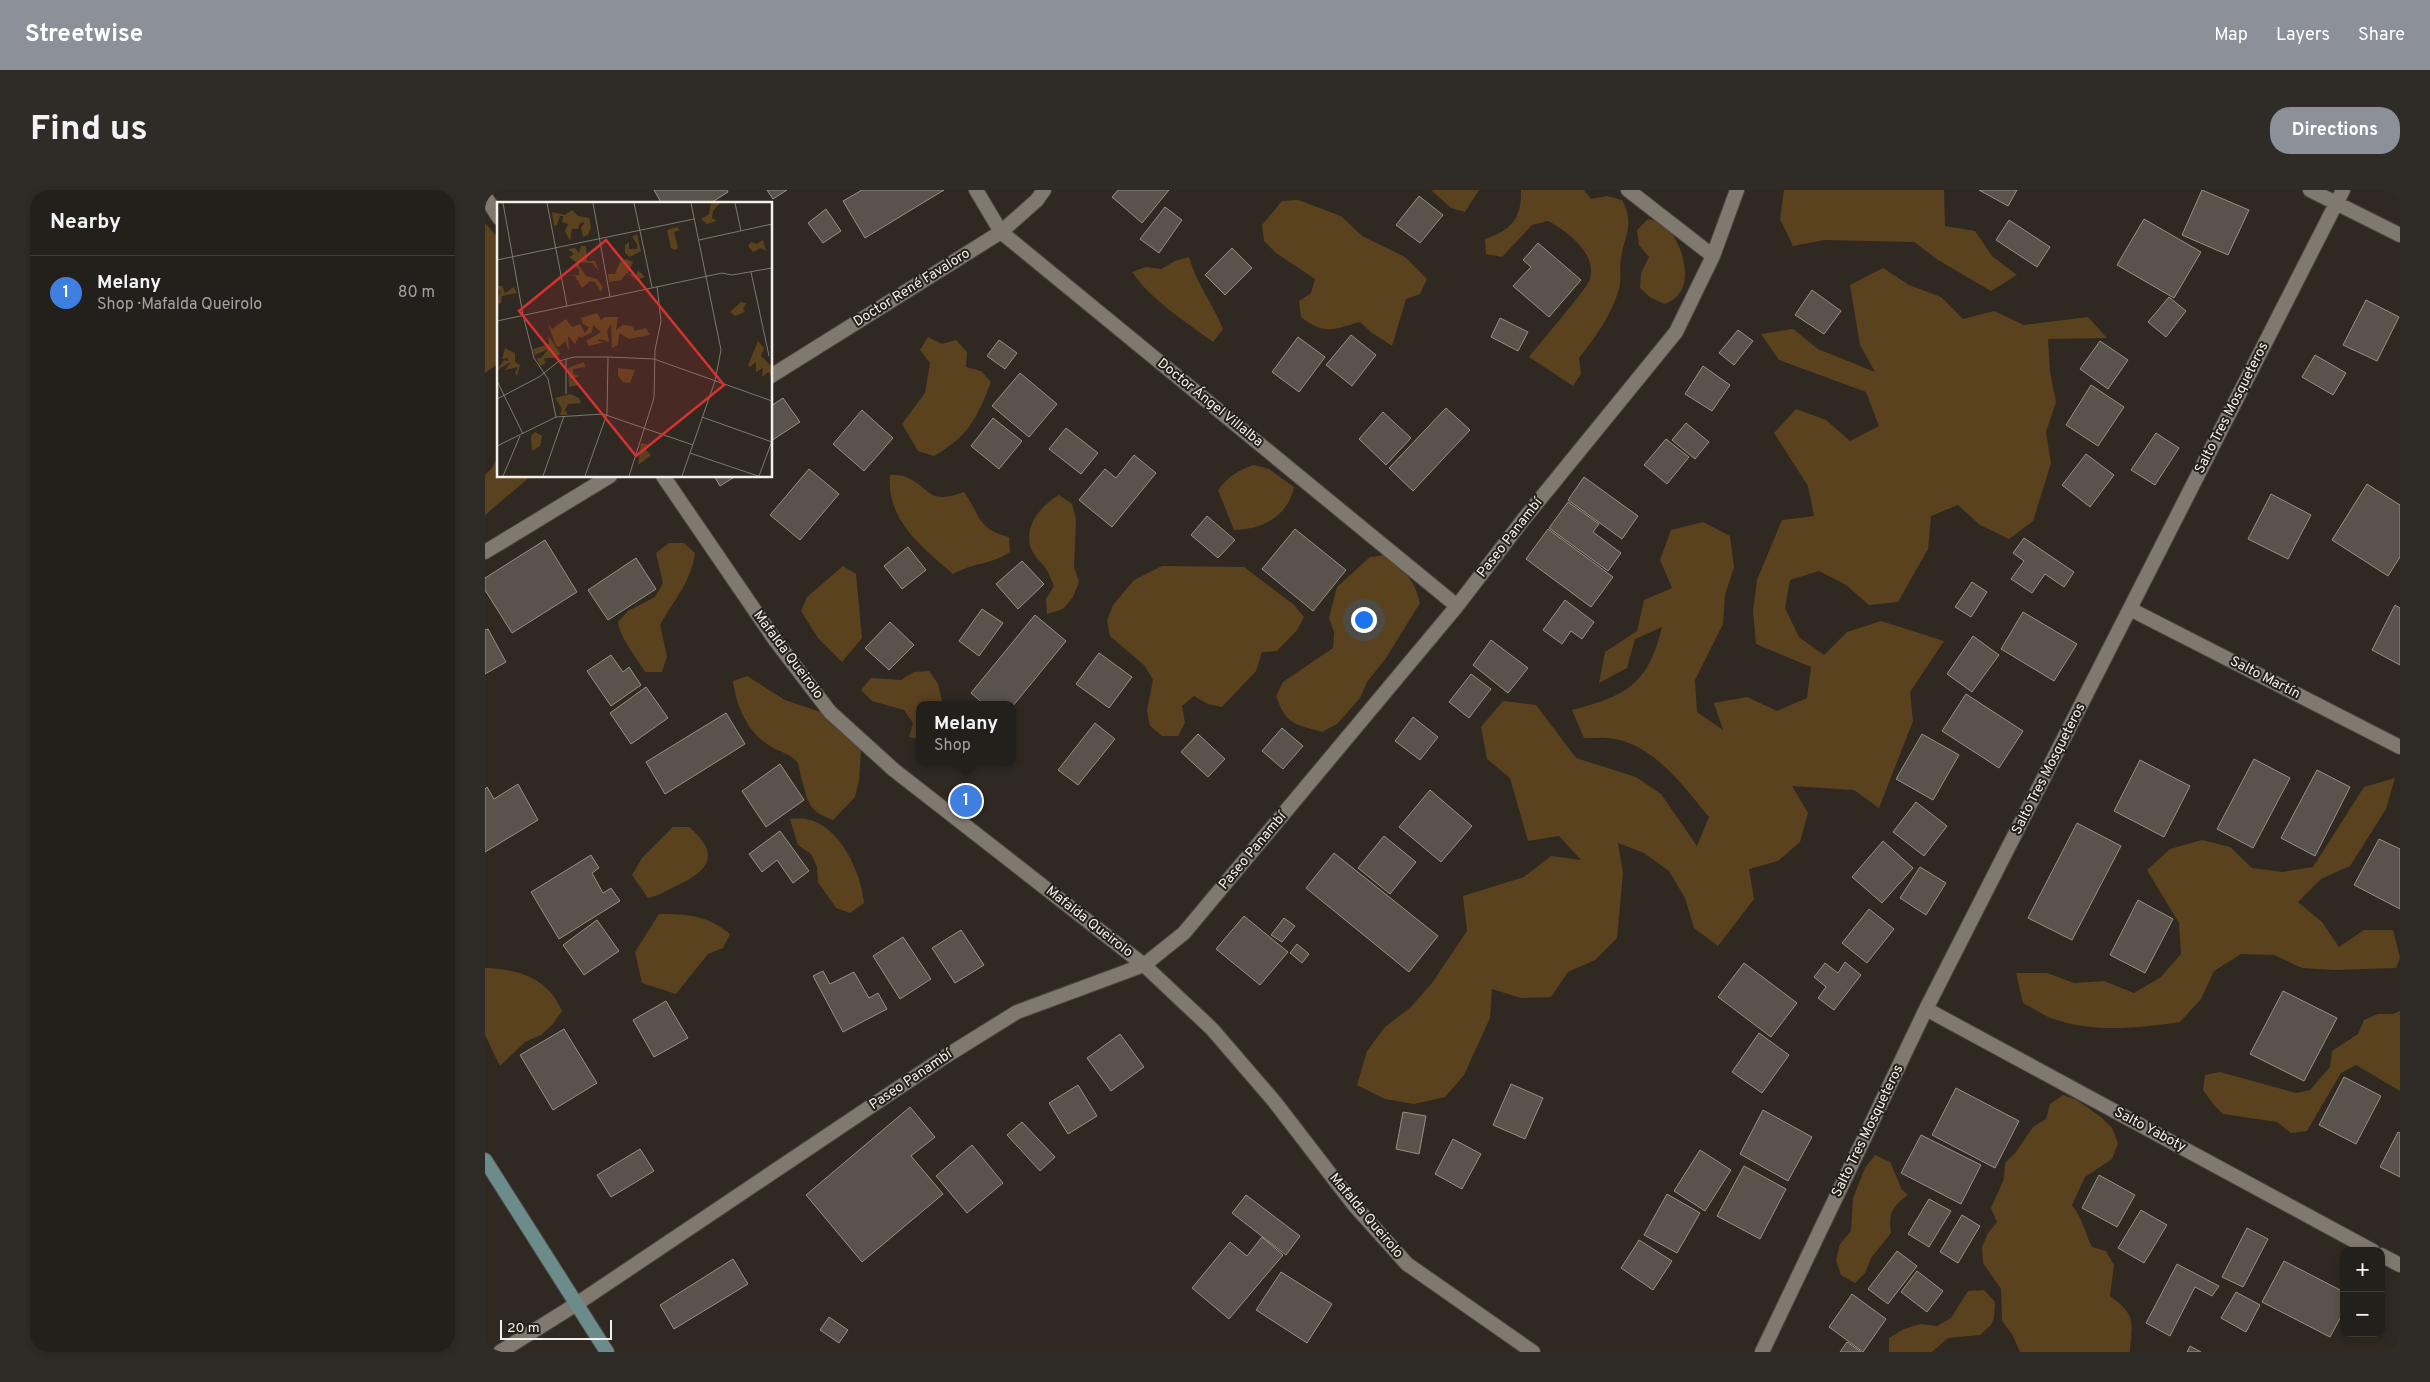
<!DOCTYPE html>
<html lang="en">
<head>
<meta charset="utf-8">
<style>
	body { margin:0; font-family:Overpass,sans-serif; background:#2f2c27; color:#f1f3f6 }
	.controls { position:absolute; right:15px; bottom:15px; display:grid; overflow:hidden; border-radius:10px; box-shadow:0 2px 8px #0003 }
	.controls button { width:45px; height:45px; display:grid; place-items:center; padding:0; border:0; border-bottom:1px solid #403d39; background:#231f1a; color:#f1f3f6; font:25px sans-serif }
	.scale { position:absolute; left:15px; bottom:12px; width:112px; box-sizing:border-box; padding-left:5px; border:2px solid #f3efea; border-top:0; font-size:14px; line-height:18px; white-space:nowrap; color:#f3efea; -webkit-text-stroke:4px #252018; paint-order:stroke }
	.you { position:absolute; left:878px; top:429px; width:18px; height:18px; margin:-12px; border:4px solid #fff; border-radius:50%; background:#1a73e8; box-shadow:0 0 0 8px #1a73e833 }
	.badge { display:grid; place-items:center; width:32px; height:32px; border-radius:50%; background:#8c9099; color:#fff; font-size:16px; font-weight:700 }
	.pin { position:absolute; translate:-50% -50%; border:2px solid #fff; box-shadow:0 1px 5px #0006 }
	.popup { position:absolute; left:431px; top:511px; width:100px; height:65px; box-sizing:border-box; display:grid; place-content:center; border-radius:10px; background:#231f1a; filter:drop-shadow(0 1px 4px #0005); font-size:16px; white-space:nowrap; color:#a3a2a2 }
	.popup b { font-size:19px; color:#f1f3f6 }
	.popup::after { content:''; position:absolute; left:50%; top:100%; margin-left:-10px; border:10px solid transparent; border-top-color:#231f1a }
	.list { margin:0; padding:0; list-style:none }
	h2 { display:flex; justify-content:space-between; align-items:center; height:65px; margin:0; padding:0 20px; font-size:21px }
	h2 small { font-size:16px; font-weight:400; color:#a3a2a2 }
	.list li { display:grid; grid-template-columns:32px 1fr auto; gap:15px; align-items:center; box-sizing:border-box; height:75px; padding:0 20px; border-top:1px solid #403d39 }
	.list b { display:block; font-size:19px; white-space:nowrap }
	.list p { margin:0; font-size:16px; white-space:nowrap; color:#a3a2a2 }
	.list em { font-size:16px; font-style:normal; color:#a3a2a2 }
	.map { position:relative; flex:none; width:1915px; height:1162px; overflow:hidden; border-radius:20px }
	header { display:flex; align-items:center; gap:30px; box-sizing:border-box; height:70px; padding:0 25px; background:#8c9099; color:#fff }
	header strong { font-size:24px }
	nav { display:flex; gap:28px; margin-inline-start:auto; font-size:18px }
	.intro { display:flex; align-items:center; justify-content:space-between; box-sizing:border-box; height:120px; padding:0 30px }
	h1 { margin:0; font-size:35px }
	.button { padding:12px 22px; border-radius:20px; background:#8c9099; color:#fff; font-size:18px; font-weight:700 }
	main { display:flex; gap:30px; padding:0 30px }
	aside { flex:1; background:#231f1a; border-radius:20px; box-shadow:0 2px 8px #0003 }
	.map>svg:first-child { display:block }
	.green { fill:#5a421f }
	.building { fill:#5a534b; stroke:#979087 }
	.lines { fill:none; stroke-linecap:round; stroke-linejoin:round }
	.minor-casing { stroke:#4c4741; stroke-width:16 }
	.secondary-casing { stroke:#4c4741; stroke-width:16 }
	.minor { stroke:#807970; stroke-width:14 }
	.secondary { stroke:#6c8b8b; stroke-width:14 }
	.labels { text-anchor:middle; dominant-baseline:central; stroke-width:4; stroke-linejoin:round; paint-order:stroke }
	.street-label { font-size:14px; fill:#f3efea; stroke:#252018 }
	.inset-road { fill:none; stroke:#7d7872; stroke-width:1 }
	.view { fill:#d73232; fill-opacity:0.15; stroke:#d73232; stroke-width:2.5 }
	.inset-edge { fill:none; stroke:#f3efea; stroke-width:2.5 }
</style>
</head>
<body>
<header>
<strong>Streetwise</strong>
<nav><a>Map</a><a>Layers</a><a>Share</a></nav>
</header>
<div class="intro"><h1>Find us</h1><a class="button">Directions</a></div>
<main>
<aside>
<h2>Nearby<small></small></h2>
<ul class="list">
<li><span class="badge" style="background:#3f7fe0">1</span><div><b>Melany</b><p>Shop · Mafalda Queirolo</p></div><em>80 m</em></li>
</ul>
</aside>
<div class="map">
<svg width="1915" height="1162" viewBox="0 0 1915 1162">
	<rect width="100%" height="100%" fill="#2f2922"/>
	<path class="green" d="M946 0H994L980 22 966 18Z
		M1036 0H1099L1106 9 1122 6 1137 10C1150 35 1140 43 1136 68 1134 79 1137 88 1134 99 1127 124 1110 148 1094 168L1096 184 1088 196 1044 167C1053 155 1103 98 1105 89 1112 63 1082 41 1063 31L1047 35 1017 67 1001 64 1000 49C1026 40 1037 28 1036 0Z
		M1299 0H1459L1460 36 1490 41 1507 66 1532 85 1506 101 1453 70 1429 52 1339 50 1308 56 1295 29Z
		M813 10 856 26 877 46 920 67 942 89 935 104 921 109 907 156 886 142 875 132C848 139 840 146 816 127L814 111 826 103 830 89 791 63 779 51 777 35 797 11Z
		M1163 29C1167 30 1174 31 1178 34 1195 47 1209 88 1193 105 1190 109 1184 112 1180 114L1166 108 1155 98 1156 83 1164 67 1154 55 1152 40Z
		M0 33 14 49V173L0 183Z
		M704 67C711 93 728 114 738 139L728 152C700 131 667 111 647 82L661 77 676 79 690 71Z
		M1398 78 1424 95 1456 107 1478 129 1509 121 1539 135 1603 127 1622 148 1563 149 1565 182 1571 212 1561 242 1566 273 1548 331 1524 349 1495 335 1473 315 1446 326 1443 359 1413 412 1384 415 1361 395 1334 381 1305 390 1300 418 1314 447 1339 465 1362 442 1396 431 1459 451 1425 502 1428 531 1394 618 1369 600 1307 596 1323 623 1315 652 1293 671 1264 679 1269 709 1233 756 1209 738 1200 708 1184 681 1159 663 1133 653 1138 683 1132 748 1110 770 1083 782 1066 807 1036 808 1007 799 1005 828 979 885 960 907 929 914 900 909 872 895 882 861 900 837 926 817 947 793 982 741 978 706 1039 687 1066 666 1096 670 1074 646 1043 651 1025 588 1002 569 996 537 1018 511 1051 515 1091 568 1151 587 1176 604 1212 656 1224 627C1199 597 1171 557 1130 549 1120 547 1109 548 1099 548L1087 520C1141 506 1163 495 1177 437L1150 449 1142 478 1114 493 1120 462 1152 441 1159 410 1187 398 1175 370 1186 340 1218 332 1245 346 1249 377 1240 405 1238 434 1210 490 1212 522 1238 540 1229 513 1262 507 1292 521 1322 508 1326 477 1271 454 1268 421 1272 390 1297 330 1329 326 1323 296 1289 243 1311 219 1341 230 1365 251 1394 236 1381 202 1294 170 1276 144 1308 139 1333 159 1390 182 1375 155 1365 95Z
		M443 147 457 154 471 150 482 162 481 177 496 181 506 192C492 228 484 246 449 266L433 261 417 234 440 203 445 173 435 160Z
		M14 264V286H46L0 325V285L7 278Z
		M769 275 784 279 809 297C803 326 778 339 749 340L733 300C744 286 753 280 769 275Z
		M405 285C410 285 417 285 421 287 449 300 442 315 479 302 496 326 492 339 524 347L525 362C508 374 487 373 468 384 437 357 401 330 405 285Z
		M574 305 587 314 591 329 589 377 594 392 588 407 578 419 562 424 561 409 569 396C567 392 565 386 563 382 558 373 548 366 545 356 540 333 557 315 574 305Z
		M184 353H199L210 363C206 393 189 409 175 435L182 466 177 482H160C150 465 136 450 133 432L143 421 170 407 178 393 171 363Z
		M901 365C920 382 929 388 935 413L901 468 882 492 875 508 852 534 837 542C810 534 801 535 791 506L798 492 848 458 849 442 844 428 852 397 885 367Z
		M358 376 371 384 377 448 357 472 333 448 316 421 322 407Z
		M677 376 759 377 809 415 819 427 812 440 792 461 777 462 771 481 737 517 723 514 709 506 697 516 700 533 693 546H677L665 536 662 521 668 490 660 476 625 446 622 431 628 415 649 390Z
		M444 481 453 494 458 515H435V550L424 547 428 533 419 520 387 511 376 500 386 488 416 490 429 482Z
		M262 486 300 510 344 525 357 536 376 560 374 591 370 607 348 630C322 621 323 611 316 587 315 582 314 575 312 572 305 563 294 562 285 556 263 543 251 516 248 491Z
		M1910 588 1901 619 1865 676 1836 689 1813 712 1837 732 1854 757 1879 740H1908L1915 768 1911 778 1849 780 1817 778 1789 765 1756 764 1729 781 1716 809 1695 832C1655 838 1608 843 1569 829 1558 826 1548 818 1538 813L1531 783H1562L1589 793 1619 791 1649 803 1676 787 1696 764 1694 733 1662 680 1685 659 1717 650 1745 657 1767 678 1797 682 1828 677 1879 597Z
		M305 629C310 629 316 628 321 629 355 635 376 682 379 713L365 723 351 718 333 692 332 677 326 664 313 655Z
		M188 637H204C233 662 228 678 195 694 182 700 178 704 163 708L147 685 157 668Z
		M174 724C202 724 222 725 245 744L238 758 223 764 191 804 157 793 150 762Z
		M0 778C33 779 63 788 77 821L68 834 56 845 40 852 15 876 0 845Z
		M1915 821V901L1871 875 1856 883 1822 941 1806 943 1792 932 1738 924 1728 914 1718 900 1720 885 1735 882 1811 903 1825 900 1845 877 1847 861 1873 844 1879 830 1893 824H1908Z
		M1578 905 1592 910 1616 927 1627 938 1633 953 1627 969 1600 987 1587 1015C1598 1029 1599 1041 1607 1057L1621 1061 1629 1075 1625 1106C1652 1126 1647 1131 1645 1162H1535L1527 1144 1517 1131 1516 1099 1498 1073 1497 1057 1503 1043 1512 1032 1506 1018 1519 989 1520 973 1531 962 1548 937 1561 929 1565 914Z
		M1390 965 1405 972 1417 1000 1423 1005C1407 1016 1403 1024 1406 1043L1386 1068 1380 1083 1370 1093 1356 1085 1351 1070 1355 1054 1366 1041 1368 1008 1380 978Z
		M1499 1100 1510 1112 1509 1128 1506 1135 1495 1145 1463 1148 1447 1162H1404V1148L1419 1139 1435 1134 1452 1136 1466 1128 1483 1101Z"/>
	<path class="building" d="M169 0H242L243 2 224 14H177Z
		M282 0H302L288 9Z
		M377 0H459L380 48 358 11Z
		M633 0H684L657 33 627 7Z
		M1494 0H1532L1523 16Z
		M1717 0 1764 20 1743 65 1697 45Z
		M934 6 958 25 935 53 911 35Z
		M680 17 697 30 674 63 655 49Z
		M341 19 356 41 338 53 323 33Z
		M1659 29 1716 62 1689 108 1632 75Z
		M1524 30 1565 57 1552 77 1511 50Z
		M1053 53 1096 90 1064 127 1028 96 1046 77 1038 70Z
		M747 58 767 78 740 105 720 85Z
		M1327 100 1356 121 1339 144 1310 125Z
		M1684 107 1701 121 1681 147 1663 132Z
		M1881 110 1914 127 1892 171 1858 155Z
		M1015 128 1043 142 1033 161 1006 147Z
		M1253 140 1268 151 1249 175 1234 163Z
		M866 145 891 165 867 196 841 175Z
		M813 147 840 167 814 202 787 182Z
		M514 150 532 163 520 179 502 166Z
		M1615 151 1643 170 1623 199 1595 179Z
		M1830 165 1861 183 1848 205 1817 187Z
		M1218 176 1245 195 1227 221 1200 204Z
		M535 183 572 214 544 247 507 216Z
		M1606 195 1639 217 1613 256 1581 235Z
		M298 208 315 232 286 251V216Z
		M961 218 985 240 928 301 904 278Z
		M377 220 408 248 379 281 348 254Z
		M898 222 926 248 901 275 874 249Z
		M508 228 537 251 514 279 486 256Z
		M1201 233 1224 252 1210 269 1187 250Z
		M581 238 613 263 596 284 564 259Z
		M1671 243 1694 258 1670 295 1646 280Z
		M1181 249 1204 267 1182 294 1159 275Z
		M1601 264 1629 285 1605 317 1577 295Z
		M649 265 671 283 627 337 594 310 620 279 631 288Z
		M324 279 354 304 315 350 285 325Z
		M229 286H251L235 296Z
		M1099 287 1153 326 1137 349 1083 310Z
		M1882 294 1915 315V367L1903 386 1847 350Z
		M1786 304 1826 325 1803 369 1763 349Z
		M1083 312 1114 334 1108 342 1136 363 1123 381 1064 338Z
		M722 326 750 350 733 368 706 345Z
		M810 339 861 380 828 421 777 379Z
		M1063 339 1128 387 1106 417 1041 369Z
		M1539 348 1589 382 1579 397 1560 384 1547 403 1526 389 1539 371 1528 363Z
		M60 350 92 402 27 443 0 400V388Z
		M423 357 441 380 417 399 399 376Z
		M151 368 171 399 123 430 103 400Z
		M537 371 559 394 533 419 511 394Z
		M1487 392 1502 402 1486 427 1470 417Z
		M1080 410 1109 432 1097 449 1086 441 1077 454 1058 440Z
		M1910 415 1915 418V475L1887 460Z
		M497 419 518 433 494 466 474 451Z
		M1538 422 1592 454 1569 491 1516 459Z
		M550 425 581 451 527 517V515H500L486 503Z
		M405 432 429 455 404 480 380 458Z
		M3 439 21 472 0 484V440Z
		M1488 446 1514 465 1487 502 1462 484Z
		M1006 450 1043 478 1023 503 988 475Z
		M614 463 647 487 624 518 591 494Z
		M126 465 138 482 144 477 156 495 126 516 102 481Z
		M986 484 1006 499 984 528 964 512Z
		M161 497 183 528 146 554 125 523Z
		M1481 504 1538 541 1514 578 1457 541Z
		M241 523 260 554 180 604 161 572Z
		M928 527 953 547 935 570 910 551Z
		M610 533 630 549 593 595 573 580Z
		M797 538 818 556 798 579 777 561Z
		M713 544 740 569 723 587 696 562Z
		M1437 544 1474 565 1448 610 1411 589Z
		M1769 569 1805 588 1768 658 1732 639Z
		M1655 570 1705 596 1679 647 1629 621Z
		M295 574 319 610 281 637 257 601Z
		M1832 580 1865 597 1830 666 1796 648Z
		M33 594 53 630 0 662V599L2 597 9 609Z
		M945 600 987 636 956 672 914 637Z
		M1431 612 1462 636 1439 666 1408 642Z
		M1592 633 1636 656 1587 750 1543 728Z
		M295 641 324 681 308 693 292 670 277 682 264 664Z
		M899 646 931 672 905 704 873 678Z
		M1894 649 1915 659V719L1869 695Z
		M1398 651 1428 678 1397 713 1367 687Z
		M849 663 953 746 924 782 821 698Z
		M106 665 114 678 107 683 118 703 126 698 135 711 74 749 46 702Z
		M1435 677 1461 693 1441 725 1415 708Z
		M1653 710 1688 729 1660 783 1625 765Z
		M1384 719 1409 739 1382 773 1357 753Z
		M759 726 803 762 775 795 731 759Z
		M799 728 810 736 797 752 786 745Z
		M112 730 134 761 99 785 78 755Z
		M476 740 499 775 470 793 447 758Z
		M418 747 446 789 415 809 388 766Z
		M812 754 824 764 817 773 805 763Z
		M1360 772 1376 785 1349 820 1333 808 1341 797 1329 787 1340 773 1353 783Z
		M1259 773 1312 813 1286 847 1233 807Z
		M338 781 345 794 369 782 384 808 393 803 402 819 358 842 328 786Z
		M1798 801 1852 828 1819 891 1765 864Z
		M181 811 203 848 169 867 148 830Z
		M79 839 112 893 68 920 35 865Z
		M1274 843 1304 865 1277 903 1247 882Z
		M635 844 659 877 626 901 602 868Z
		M1859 887 1896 906 1871 954 1834 935Z
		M1026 894 1058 908 1040 949 1008 935Z
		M593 895 612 926 583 944 564 913Z
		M1471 898 1534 931 1510 978 1447 945Z
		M425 917 450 947 426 966 458 1004 377 1072 321 1005Z
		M1278 920 1327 947 1303 991 1255 964Z
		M918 922 941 926 934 964 911 959Z
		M537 932 570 967 555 981 522 945Z
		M1913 942 1915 943V987L1895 977Z
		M1436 945 1496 975 1476 1014 1416 983Z
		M968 949 996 964 977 999 950 984Z
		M487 955 518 993 482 1023 451 986Z
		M155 959 169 981 126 1007 112 985Z
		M1215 960 1246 980 1220 1021 1189 1001Z
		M1259 976 1301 999 1275 1049 1232 1026Z
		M1614 985 1650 1005 1632 1037 1597 1018Z
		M1182 1004 1215 1023 1192 1063 1159 1045Z
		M761 1005 815 1046 801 1065 747 1023Z
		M1444 1009 1466 1021 1444 1057 1423 1044Z
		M1656 1020 1682 1035 1659 1073 1633 1058Z
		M1477 1025 1495 1036 1473 1073 1455 1062Z
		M1762 1038 1783 1049 1758 1097 1737 1087Z
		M777 1047 798 1065 744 1129 707 1098 745 1052 762 1066Z
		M1154 1050 1187 1071 1168 1100 1136 1078Z
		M1412 1061 1432 1076 1403 1114 1383 1099Z
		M248 1069 263 1094 189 1139 175 1115Z
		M1799 1071 1859 1102V1121L1845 1147 1777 1112Z
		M1692 1074 1734 1096 1727 1106 1710 1097 1685 1146 1661 1133Z
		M1432 1081 1458 1101 1442 1122 1416 1102Z
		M796 1082 847 1114 822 1153 771 1120Z
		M1751 1102 1775 1115 1761 1142 1736 1128Z
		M1367 1104 1401 1129 1378 1162 1344 1137Z
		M344 1127 363 1140 354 1153 335 1140Z
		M1362 1152 1376 1162H1355Z
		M1705 1156 1716 1162H1702Z"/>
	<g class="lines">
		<defs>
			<path id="minor" d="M491 0 516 42 972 416
				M1143 0 1228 66
				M1825 0 1915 45
				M0 6 14 28
				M286 186 516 42 552 10 559 0
				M178 286 290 450 345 522 409 580 659 775 727 839 789 911 869 1015 922 1074 1048 1162
				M0 362 125 286
				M1645 419 1915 557
				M1441 819 1888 1061
				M1896 1065 1915 1075
				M15 1162 90 1115 458 868 532 822 659 775 699 743 972 416 1038 330 1191 142 1228 66 1252 0
				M1277 1162 1441 819 1858 0"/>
			<path id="secondary" d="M0 970 122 1162"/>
		</defs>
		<use href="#minor" class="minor-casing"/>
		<use href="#secondary" class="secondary-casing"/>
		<use href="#minor" class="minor"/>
		<use href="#secondary" class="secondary"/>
	</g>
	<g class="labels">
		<g class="street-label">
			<text transform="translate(427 98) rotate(-32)">Doctor René Favaloro</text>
			<text transform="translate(725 213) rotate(39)">Doctor Ángel Villalba</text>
			<text transform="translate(1747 218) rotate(-63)">Salto Tres Mosqueteros</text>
			<text transform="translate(1025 348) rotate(-52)">Paseo Panambí</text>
			<text transform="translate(303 465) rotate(53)">Mafalda Queirolo</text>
			<text transform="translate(1780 488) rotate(27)">Salto Martín</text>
			<text transform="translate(1564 579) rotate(-63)">Salto Tres Mosqueteros</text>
			<text transform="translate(768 661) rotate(-50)">Paseo Panambí</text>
			<text transform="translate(604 732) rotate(38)">Mafalda Queirolo</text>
			<text transform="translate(426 890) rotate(-34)">Paseo Panambí</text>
			<text transform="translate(1665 940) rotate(28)">Salto Yaboty</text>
			<text transform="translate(1383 941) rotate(-64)">Salto Tres Mosqueteros</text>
			<text transform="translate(881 1026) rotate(50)">Mafalda Queirolo</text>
		</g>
	</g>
	<g transform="translate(12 12)">
		<rect width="275" height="275" fill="#2f2922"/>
		<path d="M214 1H223L216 9 215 16 220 19 210 22 204 17 212 12ZM75 8 81 14 92 16 94 25 91 33 86 35 84 26 88 20 83 21 81 27H75L73 39 68 29 71 22 65 20 66 14H63L60 23 57 24 55 10 68 13ZM180 25 183 28 177 30 181 46 178 48 174 46 170 28ZM140 32 144 49 133 55 128 51V43L132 40V47H140V42L135 35ZM266 38 269 49 264 46 256 50 251 44 254 40 260 42ZM84 44H89L90 59H98L102 69 95 61 79 60 72 55 77 52 71 47 78 46 82 51ZM129 57 136 60 131 71 139 74 141 68 148 75 140 78 130 71 124 78 112 80 111 72H118L123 60ZM81 62 89 74 100 77 106 85 104 90 98 80 93 79 85 86 78 74H66L82 73V68L78 64ZM0 84H5L8 91 17 85 20 91 5 94 4 101 0 102 3 90ZM244 100 250 101 246 106 248 110 238 114 233 110ZM100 111 104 118 108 115H121L119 128 126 123 135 124 138 129 149 126 153 133 132 137 122 131 121 143 115 146 114 122 110 129 112 140 103 137 100 139 108 140 92 144 89 139 104 130 96 123 95 130 84 136 82 134 78 142 71 134 72 149 68 139 62 145 59 144 51 122 55 127 69 117 75 125 83 122 88 131 92 125 86 122 84 116ZM51 133 63 152 59 156H47L49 161 43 164 40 156H44L51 147 38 153 36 147 52 142ZM261 139 267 146 264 154 275 165V177L272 170 265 175 266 166 259 170V160L253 165 251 163ZM8 146 18 151V160L23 163 20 174 18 171 21 165 8 168 14 160 0 168 7 158 11 159V156L5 157ZM87 160 88 165 76 167V172L82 174 74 178 80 179 81 183 72 185 71 166ZM121 166 138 168 133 181 126 180 121 174ZM73 192 82 196 84 201 71 202 68 208 71 213H63L65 207 58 196ZM38 230 45 234 43 244 35 249 34 234ZM144 241 153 243 149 248 154 253 141 263Z" fill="#5a421f"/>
		<path class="inset-road" d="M6 1 26 113 37 156 51 177 59 215M50 1 70 104M96 1 113 95M137 1 155 85M238 1 244 29M202 38 275 22M0 58 197 17M254 70 272 154M0 119 225 71 235 73 275 66M69 157V192M0 179 26 232M0 197 42 175 62 159 77 155H111L157 157 275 199M205 215 275 240M0 244 59 215 106 212 196 243M193 251 261 274M6 274 23 234M46 274 67 214M88 274 110 212 111 155M132 274 157 196 158 148 164 119 160 84M185 274 218 179 224 148 194 1M262 274 275 239"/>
		<path class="view" d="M109 38 227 183 139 254 22 109Z"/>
		<rect width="275" height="275" class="inset-edge"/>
	</g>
</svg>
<div class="controls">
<button>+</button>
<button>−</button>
</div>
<div class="scale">20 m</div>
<div class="you"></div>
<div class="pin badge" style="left:481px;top:611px;background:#3f7fe0">1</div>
<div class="popup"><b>Melany</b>Shop</div>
</div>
</main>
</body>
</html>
